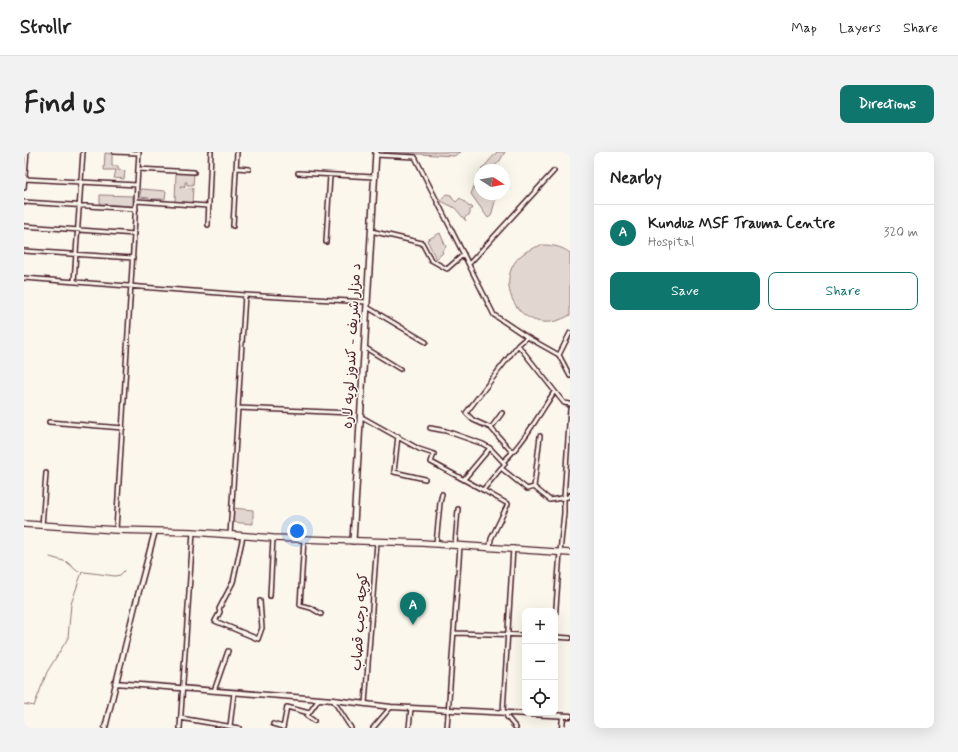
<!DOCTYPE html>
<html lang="en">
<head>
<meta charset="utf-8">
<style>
	body { margin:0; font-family:Mynerve,"Playpen Sans Arabic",sans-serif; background:#f2f2f2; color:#222 }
	.controls { position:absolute; right:12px; bottom:12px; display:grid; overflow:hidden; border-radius:8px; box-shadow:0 4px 16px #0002 }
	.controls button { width:36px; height:36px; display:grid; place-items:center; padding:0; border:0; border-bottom:1px solid #e0e0e0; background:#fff; color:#222; font:20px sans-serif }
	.compass { position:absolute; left:450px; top:12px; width:36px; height:36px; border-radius:50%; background:#fff; box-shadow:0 4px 16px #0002; rotate:101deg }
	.you { position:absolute; left:273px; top:379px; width:14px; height:14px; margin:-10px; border:3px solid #fff; border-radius:50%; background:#1a73e8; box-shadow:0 0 0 6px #1a73e833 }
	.badge { display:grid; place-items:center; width:26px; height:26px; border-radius:50%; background:#0f766e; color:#fff; font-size:13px; font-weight:700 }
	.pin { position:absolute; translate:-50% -33px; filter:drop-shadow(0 1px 2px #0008) }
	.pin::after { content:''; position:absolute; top:21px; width:14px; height:12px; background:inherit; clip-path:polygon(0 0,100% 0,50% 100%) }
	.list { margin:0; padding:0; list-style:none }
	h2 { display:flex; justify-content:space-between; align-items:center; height:52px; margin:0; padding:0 16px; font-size:17px }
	h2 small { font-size:13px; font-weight:400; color:#767676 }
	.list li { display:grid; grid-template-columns:26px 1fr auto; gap:12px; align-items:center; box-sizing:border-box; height:56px; padding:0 16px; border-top:1px solid #e0e0e0 }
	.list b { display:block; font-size:15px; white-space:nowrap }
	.list p { margin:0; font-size:13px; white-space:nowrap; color:#767676 }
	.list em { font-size:13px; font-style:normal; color:#767676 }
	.actions { display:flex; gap:8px; padding:12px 16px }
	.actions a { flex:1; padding:9px 0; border:1px solid #0f766e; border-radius:8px; text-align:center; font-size:14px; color:#0f766e }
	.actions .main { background:#0f766e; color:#fff }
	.icon { flex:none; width:22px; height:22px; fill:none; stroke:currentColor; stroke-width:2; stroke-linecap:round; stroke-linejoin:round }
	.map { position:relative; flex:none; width:546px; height:576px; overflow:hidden; border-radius:8px }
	header { display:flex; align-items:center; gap:24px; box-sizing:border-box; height:56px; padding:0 20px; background:#fff; border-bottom:1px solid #e0e0e0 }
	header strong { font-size:19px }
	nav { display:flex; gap:22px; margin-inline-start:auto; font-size:14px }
	.intro { display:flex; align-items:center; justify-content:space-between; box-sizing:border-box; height:96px; padding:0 24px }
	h1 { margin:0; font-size:28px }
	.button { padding:10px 18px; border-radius:8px; background:#0f766e; color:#fff; font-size:14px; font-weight:700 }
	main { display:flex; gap:24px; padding:0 24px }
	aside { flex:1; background:#fff; border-radius:8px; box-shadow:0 4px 16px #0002 }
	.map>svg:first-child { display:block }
	.green { fill:#e2d7d0; stroke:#967b7e }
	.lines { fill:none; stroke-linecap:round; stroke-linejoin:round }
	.stream { stroke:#907477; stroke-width:1 }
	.minor-casing { stroke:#4a1f2b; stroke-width:6 }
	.tertiary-casing { stroke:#4a1f2b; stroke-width:7 }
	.primary-casing { stroke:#4a1f2b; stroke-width:8 }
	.trunk-casing { stroke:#4a1f2b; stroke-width:8 }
	.minor { stroke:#fbf7ec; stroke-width:3 }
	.tertiary { stroke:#fbf7ec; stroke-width:4 }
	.primary { stroke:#fbf7ec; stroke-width:5 }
	.trunk { stroke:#fbf7ec; stroke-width:5.5 }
	.labels { text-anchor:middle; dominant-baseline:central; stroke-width:3; stroke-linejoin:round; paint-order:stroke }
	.street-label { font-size:14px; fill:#4a1f2b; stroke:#fbf7ec }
</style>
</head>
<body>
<header>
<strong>Strollr</strong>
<nav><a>Map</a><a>Layers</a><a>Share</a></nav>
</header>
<div class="intro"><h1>Find us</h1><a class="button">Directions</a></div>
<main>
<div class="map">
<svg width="546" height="576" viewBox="0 0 546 576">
	<rect width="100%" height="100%" fill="#fbf7ec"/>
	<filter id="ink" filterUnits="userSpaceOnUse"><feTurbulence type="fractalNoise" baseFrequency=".025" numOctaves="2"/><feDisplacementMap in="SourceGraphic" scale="8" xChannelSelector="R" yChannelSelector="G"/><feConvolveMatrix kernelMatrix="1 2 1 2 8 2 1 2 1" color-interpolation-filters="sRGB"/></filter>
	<g filter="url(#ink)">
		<path class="green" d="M359 0H437L430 4Z
			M473 0H481L475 10 466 18H457Z
			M81 1 88 2V14H94V18L101 19 100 27 90 26 92 18H80Z
			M456 19V42H473L467 64 464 66 447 42Z
			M152 21 170 22 169 33H163V30H161V34H156V35L169 36 168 51 151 50Z
			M117 37 142 39 141 47H128V48H125V46L116 45Z
			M422 42 427 43 428 46 432 50 436 46 442 51 445 55 447 54 449 56 446 58V62L440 66 442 69 431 56 417 49Z
			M76 43 109 44V54L76 52Z
			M416 81 422 95 418 99 419 101 412 107 403 88Z
			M517 93C527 93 537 94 546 101V163C495 193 461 121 505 98 508 96 513 95 517 93Z
			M209 356 229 358V372L207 370Z"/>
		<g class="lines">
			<path class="stream" d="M26 405 43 410 53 419 91 424 96 423 100 419
				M0 552 10 554 23 520 44 486 47 452 58 420"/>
			<defs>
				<path id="minor" d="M90 0 115 1
					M352 3 391 5 470 163 503 185 535 203 546 224
					M213 16 225 17
					M114 17 170 20
					M274 21 350 25
					M1 27 113 33
					M0 36 3 0
					M112 49 184 54
					M0 50 112 57
					M184 73 187 0
					M0 74 111 82
					M209 74 213 0
					M347 79 398 91 407 108 423 117 440 102
					M302 90 306 23
					M0 99 109 106
					M445 112 530 19
					M0 126 221 143 343 150
					M50 130 59 0
					M343 155 402 190
					M494 193 540 251 546 252
					M340 195 376 217
					M535 203 546 181
					M214 256 326 261
					M336 264 395 297 410 302 407 310 459 338
					M25 270 99 276
					M406 276 422 279 459 292 466 296 481 312 477 316 503 337 510 335 526 348 544 345 546 343
					M467 276 478 261
					M374 284 370 320 401 327
					M488 300 467 276 449 268 442 261 494 193 503 185
					M480 309C500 290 515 263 530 240
					M440 327 466 296
					M510 335 516 284
					M18 374 22 321
					M92 378 115 0
					M206 383 221 143
					M219 384 209 430 195 457 196 460 191 469 234 487 238 476 236 449
					M280 387 276 453 287 456 297 462
					M412 392 416 351 418 342
					M431 393 434 357
					M466 395 467 387 484 352 459 338 477 316
					M246 444 249 386
					M531 469 536 400 540 361V346L546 257
					M431 481 501 483
					M531 485 546 486
					M190 539 204 499
					M309 548 327 576
					M341 552 353 390
					M479 560 489 396
					M481 560 483 565 492 576
					M156 566 215 576
					M290 569 283 564 295 547
					M249 572 259 575
					M206 574 210 541
					M156 576 169 380
					M259 576 263 555 285 561
					M349 576 367 555
					M385 576 387 556
					M423 576 436 394"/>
				<path id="tertiary" d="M91 531 309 548 367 555 546 564
					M81 576 111 454 131 379
					M538 576 539 564"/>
				<path id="primary" d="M329 389 352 0"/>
				<path id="trunk" d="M0 372 92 378 169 380 249 386 398 391 546 401"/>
			</defs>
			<use href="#minor" class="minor-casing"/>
			<use href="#tertiary" class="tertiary-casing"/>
			<use href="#primary" class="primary-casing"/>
			<use href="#trunk" class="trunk-casing"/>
			<use href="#minor" class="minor"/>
			<use href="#tertiary" class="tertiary"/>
			<use href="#primary" class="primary"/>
			<use href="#trunk" class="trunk"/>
		</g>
	</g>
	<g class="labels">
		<g class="street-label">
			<text transform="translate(328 194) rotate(-87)">د مزار شریف - کندوز لویه لاره</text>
			<text transform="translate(336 470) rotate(-86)">کوچه رجب قصاب</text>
		</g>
	</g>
</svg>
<div class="controls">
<button>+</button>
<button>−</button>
<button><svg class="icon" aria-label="locate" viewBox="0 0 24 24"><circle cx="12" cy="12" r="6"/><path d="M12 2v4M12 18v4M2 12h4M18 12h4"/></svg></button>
</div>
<svg class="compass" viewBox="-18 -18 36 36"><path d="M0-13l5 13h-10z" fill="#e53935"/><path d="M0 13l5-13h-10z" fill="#767676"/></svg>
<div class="you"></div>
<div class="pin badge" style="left:389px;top:473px">A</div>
</div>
<aside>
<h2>Nearby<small></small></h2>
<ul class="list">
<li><span class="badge">A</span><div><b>Kunduz MSF Trauma Centre</b><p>Hospital</p></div><em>320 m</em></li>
</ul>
<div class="actions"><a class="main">Save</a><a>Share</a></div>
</aside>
</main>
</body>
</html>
